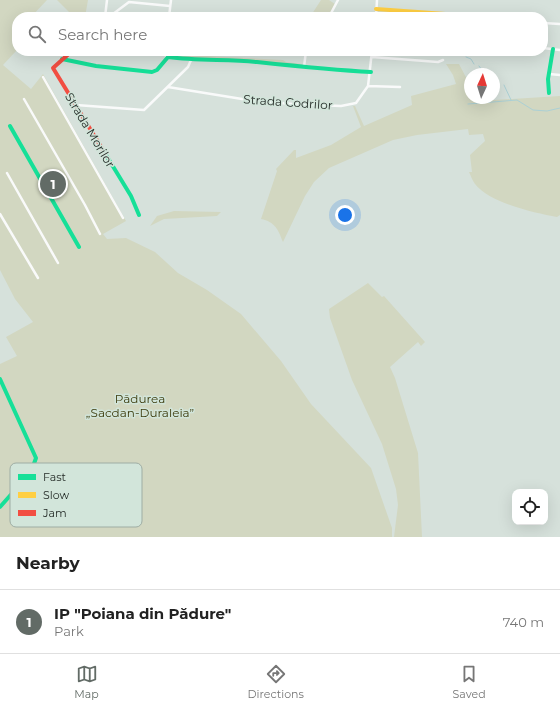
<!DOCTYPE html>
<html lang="en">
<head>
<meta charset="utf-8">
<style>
	body { margin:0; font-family:Montserrat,sans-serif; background:#f2f2f2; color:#222 }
	.controls { position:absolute; right:12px; bottom:12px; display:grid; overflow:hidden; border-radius:8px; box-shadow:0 4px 16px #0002 }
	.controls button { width:36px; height:36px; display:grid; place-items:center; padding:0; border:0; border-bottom:1px solid #e0e0e0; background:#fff; color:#222; font:20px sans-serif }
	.compass { position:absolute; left:464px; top:68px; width:36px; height:36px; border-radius:50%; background:#fff; box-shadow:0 4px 16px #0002; rotate:4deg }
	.you { position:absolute; left:345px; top:215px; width:14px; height:14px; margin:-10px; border:3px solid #fff; border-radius:50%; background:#1a73e8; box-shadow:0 0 0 6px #1a73e833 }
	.badge { display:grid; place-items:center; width:26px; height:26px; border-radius:50%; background:#626b66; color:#fff; font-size:13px; font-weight:700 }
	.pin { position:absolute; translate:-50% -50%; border:2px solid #fff; box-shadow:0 1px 4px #0006 }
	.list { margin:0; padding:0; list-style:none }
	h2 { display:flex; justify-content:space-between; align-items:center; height:52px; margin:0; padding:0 16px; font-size:17px }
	h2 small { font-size:13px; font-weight:400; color:#767676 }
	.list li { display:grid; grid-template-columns:26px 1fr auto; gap:12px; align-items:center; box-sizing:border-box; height:64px; padding:0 16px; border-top:1px solid #e0e0e0 }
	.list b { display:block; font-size:15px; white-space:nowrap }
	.list p { margin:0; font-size:13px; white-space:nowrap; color:#767676 }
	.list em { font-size:13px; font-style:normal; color:#767676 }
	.icon { flex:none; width:22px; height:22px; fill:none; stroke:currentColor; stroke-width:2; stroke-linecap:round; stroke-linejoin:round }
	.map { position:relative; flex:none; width:560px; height:537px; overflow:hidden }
	.search { position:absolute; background:#fff; box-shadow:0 4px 16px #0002; left:12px; right:12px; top:12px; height:44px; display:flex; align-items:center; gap:10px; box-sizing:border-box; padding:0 14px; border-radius:16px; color:#767676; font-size:15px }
	.sheet { height:116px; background:#fff }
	nav { display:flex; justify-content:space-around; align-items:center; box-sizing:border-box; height:56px; border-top:1px solid #e0e0e0; background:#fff; font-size:11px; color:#767676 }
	nav a { display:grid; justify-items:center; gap:2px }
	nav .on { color:#626b66 }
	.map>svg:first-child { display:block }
	.green { fill:#d2d7c1 }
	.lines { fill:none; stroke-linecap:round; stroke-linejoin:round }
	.stream { stroke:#abd0d5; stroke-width:1 }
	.street { stroke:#f9fafa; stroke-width:2.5 }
	.fast { stroke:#16e098; stroke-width:4 }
	.slow { stroke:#ffcf43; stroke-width:4 }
	.jam { stroke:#f24e42; stroke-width:4 }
	.labels { text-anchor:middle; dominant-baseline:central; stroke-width:3; stroke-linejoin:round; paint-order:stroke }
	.street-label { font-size:12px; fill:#242b27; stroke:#d2e5da }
	.park-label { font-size:12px; fill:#3c3b0c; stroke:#d2e5da }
	.key { fill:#d2e5da; stroke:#9eada4; stroke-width:1 }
	.key-label { font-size:11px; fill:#242b27 }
</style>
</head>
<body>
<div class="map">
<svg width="560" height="537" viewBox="0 0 560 537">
	<rect width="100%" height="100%" fill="#d6e1db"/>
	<path class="green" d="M0 0H47L31 17H17V50L3 65 31 89 43 74 126 221 103 234 107 239 126 238 155 252 178 273 207 290 241 314 281 361 311 404 371 468 392 528V537H0V364L17 356 6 337 33 322 15 299 0 270Z
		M57 0H88L85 17H74Z
		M321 0H329L335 4 328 17H310Z
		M168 54 283 60 286 62 302 64V65L186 58 168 56Z
		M446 64H459L470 85V98H476L478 101 560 96V215L557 217C534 213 490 203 475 184 472 180 471 176 469 172H472L470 155 485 141 483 134 469 135 468 129 417 135 393 140 329 168 314 182 305 196 283 242C278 229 275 222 261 219L277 171 276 169 294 150H296V158L331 145 361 127 353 106H355L364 126 412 105 411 96 456 84 453 75Z
		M174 211 221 212 217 216 164 219 150 226 157 216Z
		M368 283 382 297 384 296 425 342 421 346 418 342 390 367 395 378 418 453 422 537H394L398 505 396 489 382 444 352 380 330 318 329 309Z"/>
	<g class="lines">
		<path class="stream" d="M466 57 471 59 474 64
			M479 66 485 74
			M504 85 511 100
			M468 104 517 100 533 110 547 111 560 108"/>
		<path class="street" d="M105 17 107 0
			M109 17 129 2 170 6
			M169 17 171 0
			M329 17 338 0
			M376 17 377 0
			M543 23 560 24
			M543 48 560 50
			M166 51V58
			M372 57 438 62 443 60
			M304 67 306 51
			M549 74 560 75
			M43 77 123 218
			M368 86 372 51
			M168 87 242 99 292 104 341 106 356 103 368 86 400 87
			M24 99 85 205 100 234
			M76 105 144 110 188 67 191 60
			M7 173 58 263
			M0 214 38 278"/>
		<path class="fast" d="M62 59 96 66 152 72 157 70 168 57C198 61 227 59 257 62 295 66 333 70 371 72
			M549 93 548 79 553 49
			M10 126 79 247
			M103 150 131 196 139 215
			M0 379 36 458 31 472 0 507"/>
		<path class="slow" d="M376 9 487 17"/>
		<path class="jam" d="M72 51 53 68 103 150"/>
	</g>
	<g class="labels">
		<g class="street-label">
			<text transform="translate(288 102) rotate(4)">Strada Codrilor</text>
			<text transform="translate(90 130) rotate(59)">Strada Morilor</text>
		</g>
		<g class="park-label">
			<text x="140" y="398">Pădurea<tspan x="140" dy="14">„Sacdan-Duraleia”</tspan></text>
		</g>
	</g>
	<rect x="10" y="463" width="132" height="64" rx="6" class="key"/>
	<rect x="18" y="474" width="18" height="6" fill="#16e098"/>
	<rect x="18" y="492" width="18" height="6" fill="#ffcf43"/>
	<rect x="18" y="510" width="18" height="6" fill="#f24e42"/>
	<g class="key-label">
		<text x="43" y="481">Fast</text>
		<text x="43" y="499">Slow</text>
		<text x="43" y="517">Jam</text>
	</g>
</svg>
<div class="controls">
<button><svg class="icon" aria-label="locate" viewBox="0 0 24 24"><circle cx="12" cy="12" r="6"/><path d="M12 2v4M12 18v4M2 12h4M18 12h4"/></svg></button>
</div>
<svg class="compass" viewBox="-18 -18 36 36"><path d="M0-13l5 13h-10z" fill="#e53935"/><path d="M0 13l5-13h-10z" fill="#767676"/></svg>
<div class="you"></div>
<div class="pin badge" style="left:53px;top:184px">1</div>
<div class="search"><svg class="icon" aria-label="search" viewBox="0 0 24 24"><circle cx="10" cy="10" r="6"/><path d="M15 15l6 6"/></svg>Search here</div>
</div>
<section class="sheet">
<h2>Nearby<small></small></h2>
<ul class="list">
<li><span class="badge">1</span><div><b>IP &quot;Poiana din Pădure&quot;</b><p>Park</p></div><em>740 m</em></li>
</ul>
</section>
<nav>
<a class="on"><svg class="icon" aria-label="map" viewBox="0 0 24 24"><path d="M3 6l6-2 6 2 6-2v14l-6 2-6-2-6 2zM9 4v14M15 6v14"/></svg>Map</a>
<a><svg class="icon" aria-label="directions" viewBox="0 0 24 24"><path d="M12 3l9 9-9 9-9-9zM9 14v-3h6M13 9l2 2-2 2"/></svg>Directions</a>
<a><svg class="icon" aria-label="saved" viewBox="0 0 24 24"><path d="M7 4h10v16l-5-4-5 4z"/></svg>Saved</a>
</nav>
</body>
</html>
